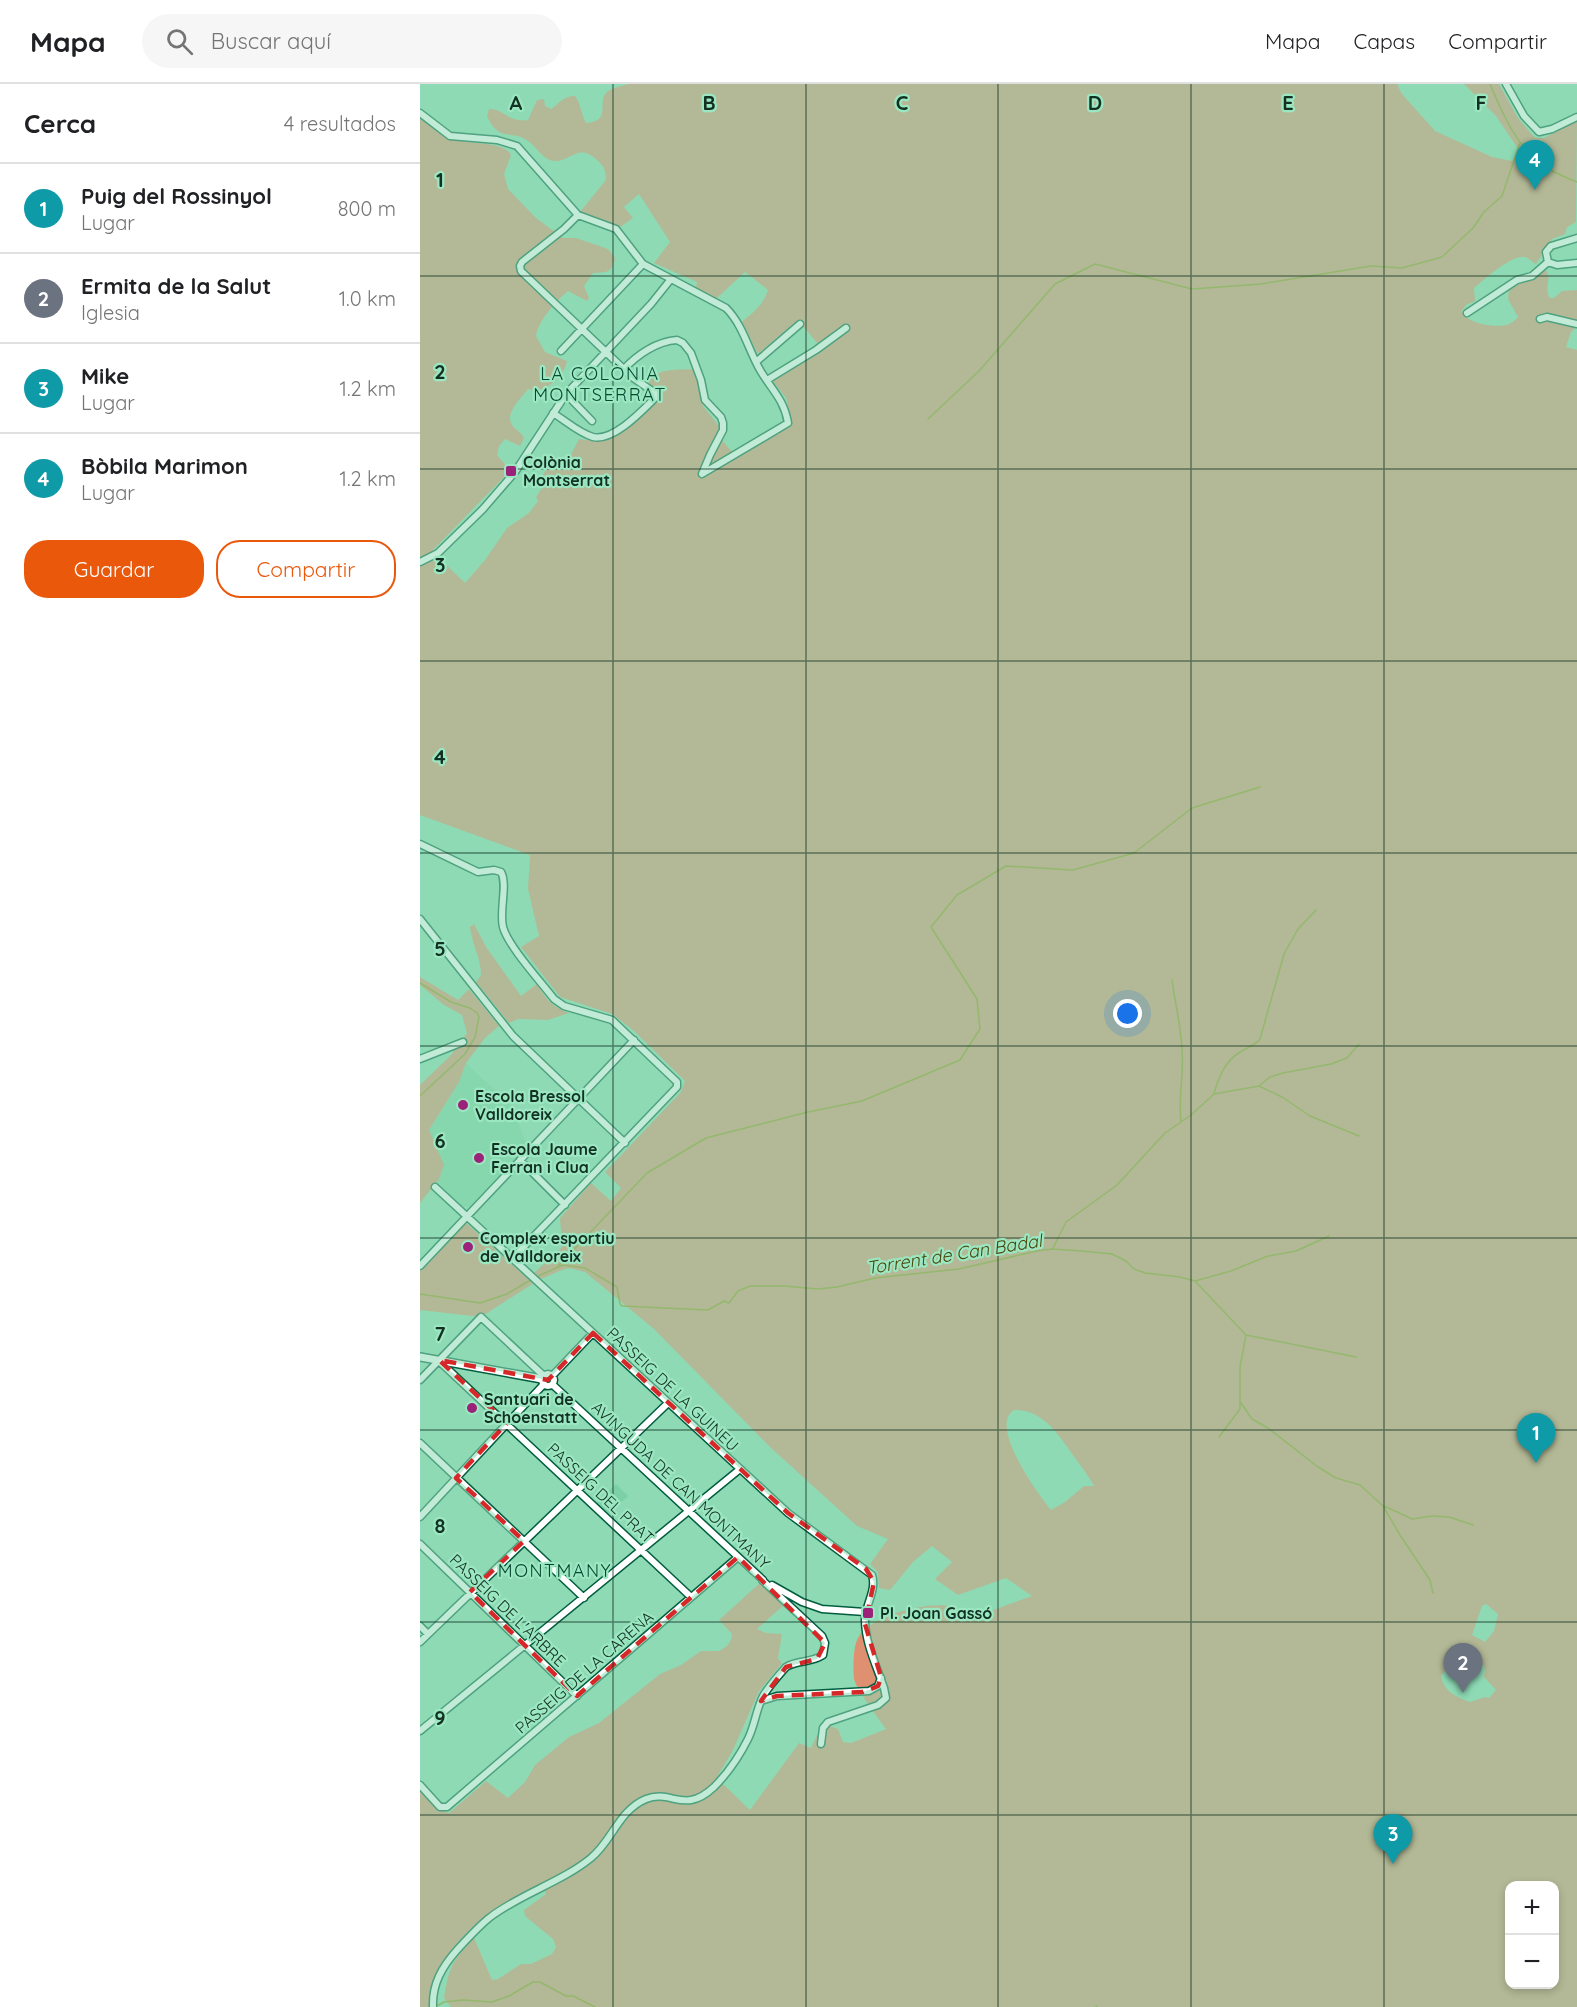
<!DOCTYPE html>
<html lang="es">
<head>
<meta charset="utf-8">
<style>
	body { margin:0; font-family:Quicksand,sans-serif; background:#f6f6f6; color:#202124 }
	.controls { position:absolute; right:18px; bottom:18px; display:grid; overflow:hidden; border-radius:12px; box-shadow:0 3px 9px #0003 }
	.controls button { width:54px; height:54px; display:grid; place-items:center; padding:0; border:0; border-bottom:2px solid #e0e0e0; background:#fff; color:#202124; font:30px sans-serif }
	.you { position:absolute; left:708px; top:930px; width:21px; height:21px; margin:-15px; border:4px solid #fff; border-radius:50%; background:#1a73e8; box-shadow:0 0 0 9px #1a73e833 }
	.badge { display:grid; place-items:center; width:39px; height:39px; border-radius:50%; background:#ea580c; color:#fff; font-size:20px; font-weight:700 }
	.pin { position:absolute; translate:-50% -50px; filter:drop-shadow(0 2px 3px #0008) }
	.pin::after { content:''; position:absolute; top:32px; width:21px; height:18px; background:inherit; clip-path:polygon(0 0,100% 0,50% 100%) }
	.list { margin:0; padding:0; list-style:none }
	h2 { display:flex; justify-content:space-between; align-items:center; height:78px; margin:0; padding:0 24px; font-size:26px }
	h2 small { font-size:20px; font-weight:400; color:#757577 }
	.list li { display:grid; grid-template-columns:39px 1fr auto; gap:18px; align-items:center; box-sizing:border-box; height:90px; padding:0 24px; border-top:2px solid #e0e0e0 }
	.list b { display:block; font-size:22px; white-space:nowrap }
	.list p { margin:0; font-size:20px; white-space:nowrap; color:#757577 }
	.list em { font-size:20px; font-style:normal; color:#757577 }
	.actions { display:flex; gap:12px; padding:18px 24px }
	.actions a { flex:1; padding:14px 0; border:2px solid #ea580c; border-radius:24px; text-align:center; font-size:21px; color:#ea580c }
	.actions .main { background:#ea580c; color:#fff }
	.icon { flex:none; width:33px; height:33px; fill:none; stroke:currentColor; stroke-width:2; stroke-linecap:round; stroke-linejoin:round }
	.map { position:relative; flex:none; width:1157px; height:1923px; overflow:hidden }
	header { display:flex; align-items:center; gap:36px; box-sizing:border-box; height:84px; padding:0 30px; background:#fff; border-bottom:2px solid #e0e0e0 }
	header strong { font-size:28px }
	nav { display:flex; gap:33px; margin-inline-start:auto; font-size:21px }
	.search { width:420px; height:54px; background:#f6f6f6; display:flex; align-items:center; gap:15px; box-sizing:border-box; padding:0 21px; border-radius:33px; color:#757577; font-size:22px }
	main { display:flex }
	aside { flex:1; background:#fff }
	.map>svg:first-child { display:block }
	.built { fill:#7cd0a7 }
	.green { fill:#df9071; fill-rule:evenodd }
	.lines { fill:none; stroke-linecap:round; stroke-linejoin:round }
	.stream { stroke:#9c8e19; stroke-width:1.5 }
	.minor-casing { stroke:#005d3e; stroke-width:9 }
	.tertiary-casing { stroke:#005d3e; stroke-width:10 }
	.minor { stroke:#fff; stroke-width:6 }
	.tertiary { stroke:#fff; stroke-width:7 }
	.marked { fill:none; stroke:#d62828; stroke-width:4.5; stroke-dasharray:12 8; stroke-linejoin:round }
	.grid { fill:none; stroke:#123123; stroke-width:1.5; stroke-opacity:0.55 }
	.poi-dot { fill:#9b2179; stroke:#9be7c1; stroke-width:2 }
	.labels { text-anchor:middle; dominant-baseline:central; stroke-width:4.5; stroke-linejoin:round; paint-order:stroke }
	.poi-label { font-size:16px; font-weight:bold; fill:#123123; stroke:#9be7c1; text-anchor:start }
	.street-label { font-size:16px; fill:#123123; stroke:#9be7c1 }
	.neighbourhood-label { font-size:18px; letter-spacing:1.5px; fill:#084830; stroke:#9be7c1 }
	.water-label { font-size:18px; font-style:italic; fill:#4b4408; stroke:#9be7c1 }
	.grid-label { font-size:20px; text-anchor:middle; font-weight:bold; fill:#123123; stroke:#9be7c1; stroke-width:4.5; stroke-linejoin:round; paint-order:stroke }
</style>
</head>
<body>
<header>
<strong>Mapa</strong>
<div class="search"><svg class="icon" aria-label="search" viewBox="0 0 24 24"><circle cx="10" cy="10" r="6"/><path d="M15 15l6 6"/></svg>Buscar aquí</div>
<nav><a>Mapa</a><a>Capas</a><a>Compartir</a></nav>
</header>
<main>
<aside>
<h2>Cerca<small>4 resultados</small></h2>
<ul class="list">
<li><span class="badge" style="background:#0f9aa8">1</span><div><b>Puig del Rossinyol</b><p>Lugar</p></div><em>800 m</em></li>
<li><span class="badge" style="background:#6b7280">2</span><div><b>Ermita de la Salut</b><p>Iglesia</p></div><em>1.0 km</em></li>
<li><span class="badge" style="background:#0f9aa8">3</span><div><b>Mike</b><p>Lugar</p></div><em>1.2 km</em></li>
<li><span class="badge" style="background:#0f9aa8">4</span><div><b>Bòbila Marimon</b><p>Lugar</p></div><em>1.2 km</em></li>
</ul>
<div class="actions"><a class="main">Guardar</a><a>Compartir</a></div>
</aside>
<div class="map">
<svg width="1157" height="1923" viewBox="0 0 1157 1923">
	<rect width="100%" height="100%" fill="#8edab5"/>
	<path class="built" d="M46 979 93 1023 107 1063 50 1123 41 1122 15 1099 19 1095 9 1046 39 998Z
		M196 1400 208 1412 188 1431 176 1419Z"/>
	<path class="green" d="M209 0H977L982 10 1015 47 1072 73 1092 77 1101 69 1076 32 1044 0H1079L1098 34 1115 54H1124L1157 37 1156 138 1147 143 1145 150 1132 155 1116 180C1112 178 1108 173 1104 173 1091 171 1063 196 1054 204L1055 217 1046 221 1042 227C1045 239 1074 244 1086 241 1091 240 1095 236 1098 233L1088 215 1089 205 1124 187H1127C1131 195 1124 206 1130 214H1134L1142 207 1157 206V242L1151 248 1146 263 1157 266V1923H31L24 1914C29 1883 32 1877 54 1854L72 1896 78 1895 101 1880H111L132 1870 136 1863 133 1855 105 1832 104 1826 126 1810 121 1799C115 1803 108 1808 102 1812 95 1815 88 1817 81 1821 49 1842 8 1882 9 1923H0V1704L21 1726 29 1729 66 1697 88 1714 105 1698 115 1681 149 1653 179 1639 240 1590 261 1581 281 1567H299L307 1562 311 1556 312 1550 299 1536 341 1498 366 1519 337 1545 346 1549 362 1550 358 1574 362 1579 339 1607 312 1668 298 1691 303 1700 330 1726 379 1659 391 1664 400 1645 410 1642 418 1645 423 1658 431 1659 466 1645C459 1635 436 1605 434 1595 433 1584 433 1563 438 1554 450 1531 506 1518 530 1522 536 1524 543 1531 549 1535L612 1512 586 1494 538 1511 515 1495 532 1478 512 1462 493 1478 470 1506 459 1504 458 1488 450 1480 468 1455 437 1442 351 1364 234 1245 165 1188 149 1184 139 1187 117 1197 61 1233 0 1226V1187L46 1139 106 1193 115 1188 142 1163 140 1134 171 1099 191 1117 201 1104 185 1088 261 1008 265 997 214 947 192 930 140 913 101 863 119 852 108 805 110 771 0 731V32C8 40 16 48 26 53 43 62 83 55 91 71L84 90 88 105 116 134 143 154H156L188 165 195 174C192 190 186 188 173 189L164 202 169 214 167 217 148 207C136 217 118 237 116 252L125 268 147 277C145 292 124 311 108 305 102 313 86 328 91 339 94 346 101 347 104 354L100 362 85 355 79 362 77 371 88 384 87 390 12 467 45 499 65 476 87 444 109 429 118 417 116 413 125 399 119 396 133 376 138 380 142 375 147 378 159 355C185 362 228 336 237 311L235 305 227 297C238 284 258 286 274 285L283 322 299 342 298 352 316 372 372 340 366 314 352 296 402 265 378 236 338 270 322 238C334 228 343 221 348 206L325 188 297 214 276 204 277 198 234 179 250 158 219 110 204 123 213 134 200 143 162 130 160 128 186 96C186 87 184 82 177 76 158 58 151 78 134 77 123 76 117 63 108 57 91 45 79 59 67 32L69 25C85 25 88 39 108 36L117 16 124 15 125 22 131 25C140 19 143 12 155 12 161 20 161 30 166 39 192 37 177 19 186 9 190 4 202 2 209 0ZM594 1326C624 1325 640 1353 655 1374 662 1383 669 1393 674 1402H664L645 1418 631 1426C618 1410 568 1342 594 1326ZM1066 1520 1078 1530 1074 1547 1065 1558 1052 1551 1062 1522ZM1043 1573 1063 1581 1065 1585 1064 1593 1076 1606 1069 1614 1065 1613 1050 1618C1036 1613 1023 1607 1021 1591ZM1090 1802H1134V1900H1090Z
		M54 840 66 863 101 912 117 900C127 916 131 922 149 929L128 936 98 935 89 939 56 898 61 891C61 875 52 860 50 843Z
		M0 893 38 916 49 905 79 942 65 954 46 979 39 998 9 1046 24 1081 19 1095 0 1119V1001L31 971 47 949 42 931 24 921 0 901Z"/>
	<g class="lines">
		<path class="stream" d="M1070 0C1082 29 1099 68 1127 84 1137 90 1147 94 1157 98
			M508 335 559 287 635 200 675 180 772 205 841 200 951 182 982 184 1022 173 1053 144 1064 128 1082 112 1100 59
			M752 896C755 919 761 942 762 966 764 990 758 1014 761 1038
			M0 899 31 918 50 924 57 929 59 933 55 953 45 970 0 1012
			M839 1002 862 1013 890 1032 939 1052
			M794 1009C799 993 805 977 820 968 828 963 834 962 840 955L864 870 878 845 896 826
			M633 1164 646 1138 697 1101 745 1049 771 1031 794 1010 839 1002 850 993 863 989 911 980 927 974 939 960
			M138 1182 227 1089 286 1054 388 1028 442 1017 540 976 560 945 557 915 511 843 537 811 586 782 653 786 714 769 772 724 840 703
			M116 1193 143 1181 165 1184 197 1203 200 1220 202 1222 288 1226 304 1217 309 1219 318 1207 330 1202H364L398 1205 417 1203 455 1194 539 1185 617 1167 632 1165 661 1167 692 1170 706 1177 714 1185 725 1189 760 1193 775 1197 826 1251 936 1273
			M775 1197 811 1187 848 1172 876 1167 909 1152
			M0 1210 60 1219 87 1210 112 1195
			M821 1319 832 1335 848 1344 898 1383 916 1394 940 1401 962 1421 992 1435 1012 1432 1029 1433 1053 1441
			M799 1353 820 1325V1283L826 1251
			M963 1422 980 1451 1010 1496 1013 1509
			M15 1923 24 1918 43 1916 72 1918 89 1912 113 1898H120L146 1912H153L175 1923
			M676 1923 677 1922"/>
		<defs>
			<path id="minor" d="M1086 0 1104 32 1119 48 1132 45 1157 33
				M0 29 30 52 77 56 97 62 158 131 196 145 223 180 306 224C323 241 328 265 340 286 351 305 364 315 368 339L282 390 290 371 303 346V339L301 333 285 316 281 296 271 269 263 259 257 256C237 257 217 271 204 285
				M1128 178 1126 168 1131 162 1157 154
				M1128 178 1137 181 1157 179
				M1047 229 1097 196 1112 192 1128 178
				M1120 235 1127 233 1157 240
				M141 267 223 180
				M336 278 380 240
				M347 296 396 266 426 244
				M146 310 172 337
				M133 329C146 337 159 349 173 353 193 358 222 327 235 314V309L212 293 101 187 100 182 102 178 144 145 158 131
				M0 478 18 469 63 425 95 388 146 310 231 220 251 195
				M0 760 58 788 74 786 81 788C88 800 79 827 83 843 88 862 121 898 134 915L144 922 192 936 257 998V1003L92 1175
				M0 835 93 952 205 1059
				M0 975 43 958
				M100 1076 145 1121
				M15 1103 368 1429 452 1491C457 1506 445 1521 445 1536 445 1559 457 1583 464 1604L466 1614 458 1621 408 1638 403 1644 401 1660
				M0 1182 214 956
				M19 1277 271 1513
				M122 1296a6 6 0 1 1 12 0a6 6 0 1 1-12 0Z
				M133 1291 173 1249
				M0 1296 61 1233 124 1292
				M133 1301 343 1496
				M0 1359 164 1514
				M0 1433 124 1300
				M0 1460 157 1612
				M352 1501 382 1518 402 1525 445 1528
				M0 1542 8 1550
				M0 1558 248 1319
				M341 1617 357 1612 449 1607 458 1602 461 1594
				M0 1647 320 1385
				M0 1701 20 1723H27L318 1473
				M13 1923C12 1900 22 1883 37 1866 47 1855 57 1844 69 1834 100 1810 140 1799 171 1774 192 1757 199 1726 226 1715 252 1705 264 1731 294 1703 307 1690 320 1671 328 1655 335 1641 336 1626 343 1612 349 1602 358 1592 366 1583 377 1576 391 1579 403 1571L405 1559 402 1552 342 1496"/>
			<path id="tertiary" d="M0 1273 122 1295"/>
		</defs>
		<use href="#minor" class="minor-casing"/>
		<use href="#tertiary" class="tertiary-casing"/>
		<use href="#minor" class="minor"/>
		<use href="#tertiary" class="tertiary"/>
	</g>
	<path d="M0 0H1157V1923H0ZM173 1249 368 1429 446 1485 454 1498 445 1540 461 1593 458 1602 443 1608 357 1612 341 1617 366 1583 397 1575 405 1559 318 1473 157 1612 50 1508 104 1457 36 1394 87 1339 19 1276 128 1296Z" fill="#8edab5" fill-opacity=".55" fill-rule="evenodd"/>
	<path class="marked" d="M173 1249 368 1429 446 1485 454 1498 445 1540 461 1593 458 1602 443 1608 357 1612 341 1617 366 1583 397 1575 405 1559 318 1473 157 1612 50 1508 104 1457 36 1394 87 1339 19 1276 128 1296Z"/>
	<path class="grid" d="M193 0V1923M386 0V1923M578 0V1923M771 0V1923M964 0V1923M0 192H1157M0 385H1157M0 577H1157M0 769H1157M0 962H1157M0 1154H1157M0 1346H1157M0 1538H1157M0 1731H1157"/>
	<g class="poi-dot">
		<rect x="85" y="381" width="12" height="12" rx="3"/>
		<circle cx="43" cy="1021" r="6"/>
		<circle cx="59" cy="1074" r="6"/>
		<circle cx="48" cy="1163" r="6"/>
		<circle cx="52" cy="1324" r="6"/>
		<rect x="442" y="1523" width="12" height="12" rx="3"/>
	</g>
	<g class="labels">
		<g class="poi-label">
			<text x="103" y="378">Colònia<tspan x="103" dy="18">Montserrat</tspan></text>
			<text x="55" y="1012">Escola Bressol<tspan x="55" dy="18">Valldoreix</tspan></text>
			<text x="71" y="1065">Escola Jaume<tspan x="71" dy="18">Ferran i Clua</tspan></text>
			<text x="60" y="1154">Complex esportiu<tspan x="60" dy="18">de Valldoreix</tspan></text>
			<text x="64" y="1315">Santuari de<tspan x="64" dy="18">Schoenstatt</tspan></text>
			<text x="460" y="1529">Pl. Joan Gassó</text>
		</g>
		<g class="street-label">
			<text transform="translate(253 1305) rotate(43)">PASSEIG DE LA GUINEU</text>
			<text transform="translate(261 1401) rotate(43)">AVINGUDA DE CAN MONTMANY</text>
			<text transform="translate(181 1409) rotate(43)">PASSEIG DEL PRAT</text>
			<text transform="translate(88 1526) rotate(44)">PASSEIG DE L'ARBRE</text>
			<text transform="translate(164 1588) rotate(-41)">PASSEIG DE LA CARENA</text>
		</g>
		<g class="neighbourhood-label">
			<text x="180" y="289">LA COLÒNIA<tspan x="180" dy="21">MONTSERRAT</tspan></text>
			<text x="135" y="1486">MONTMANY</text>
		</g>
		<g class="water-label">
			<text transform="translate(534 1170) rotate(-9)">Torrent de Can Badal</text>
		</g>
	</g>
	<g class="grid-label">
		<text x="96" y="26">A</text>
		<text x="289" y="26">B</text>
		<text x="482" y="26">C</text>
		<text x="675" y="26">D</text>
		<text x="868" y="26">E</text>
		<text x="1061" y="26">F</text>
		<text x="20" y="103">1</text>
		<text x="20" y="295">2</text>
		<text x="20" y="488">3</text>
		<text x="20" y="680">4</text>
		<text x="20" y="872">5</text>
		<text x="20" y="1064">6</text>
		<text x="20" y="1257">7</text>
		<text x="20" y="1449">8</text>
		<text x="20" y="1641">9</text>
	</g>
</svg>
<div class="controls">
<button>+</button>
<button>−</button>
</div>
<div class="you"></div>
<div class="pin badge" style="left:1116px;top:1379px;background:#0f9aa8">1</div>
<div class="pin badge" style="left:1043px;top:1609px;background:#6b7280">2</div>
<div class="pin badge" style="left:973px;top:1780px;background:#0f9aa8">3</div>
<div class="pin badge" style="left:1115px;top:106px;background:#0f9aa8">4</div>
</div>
</main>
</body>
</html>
